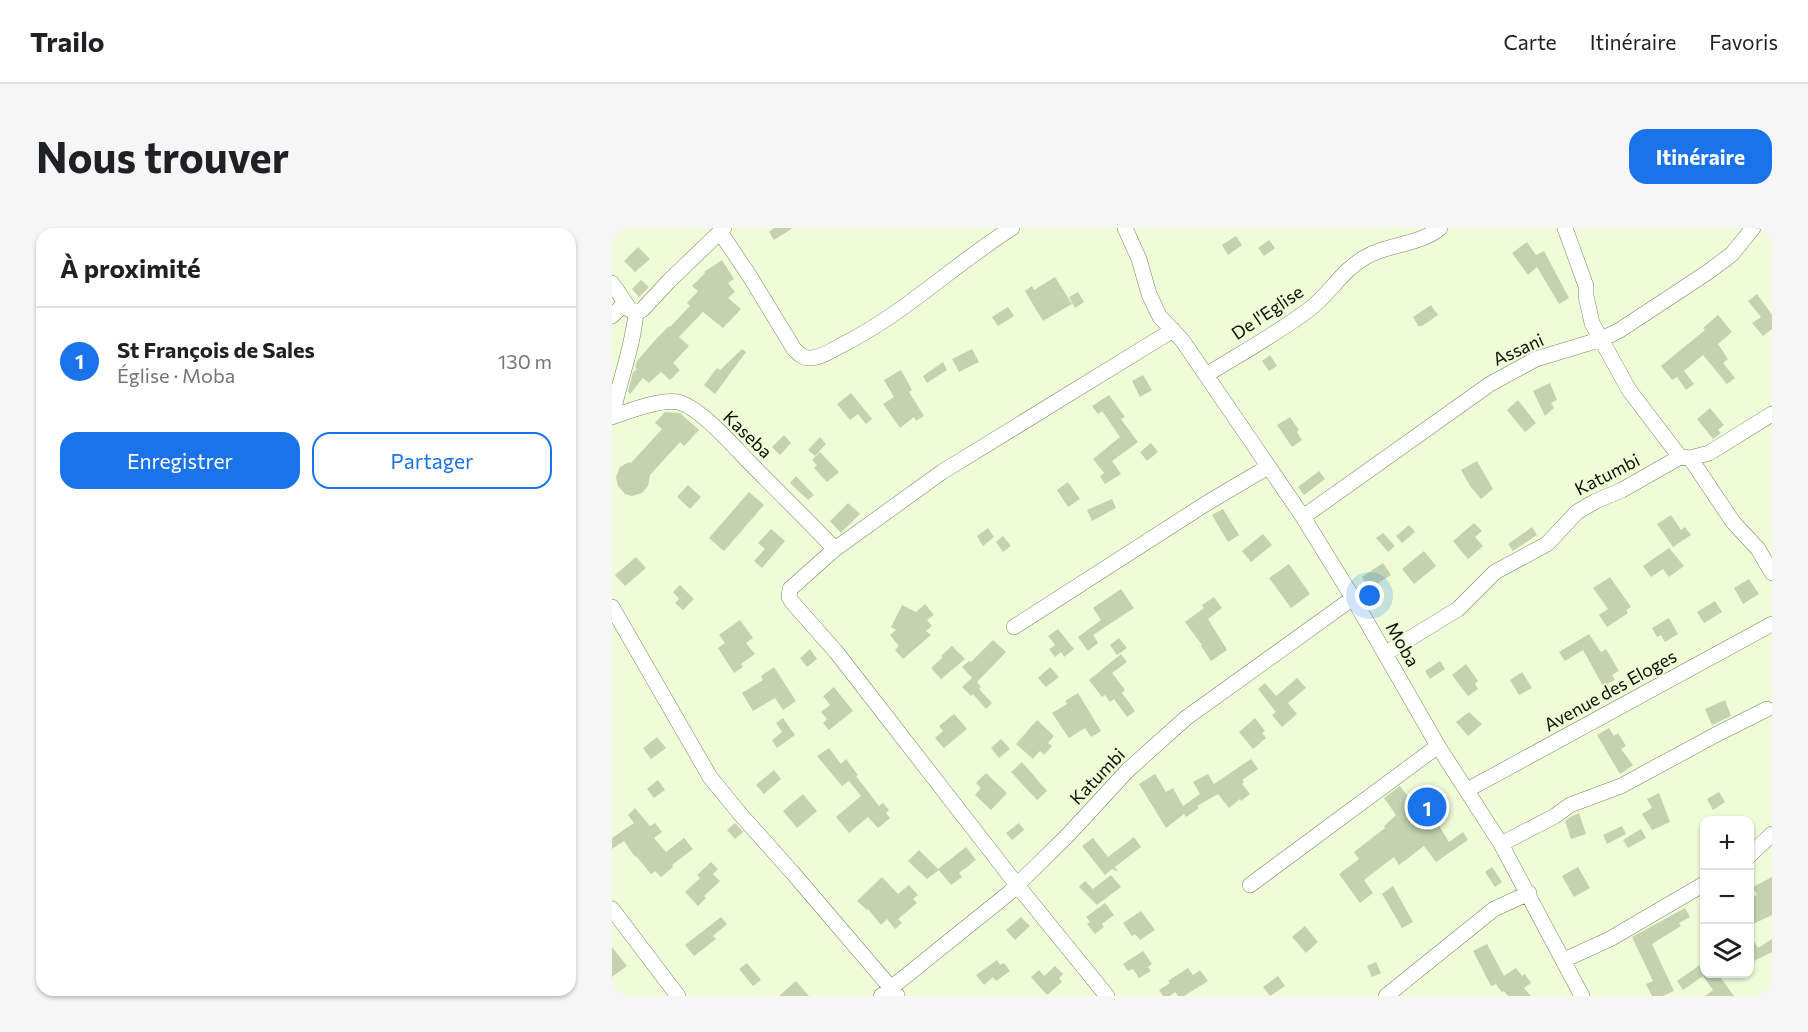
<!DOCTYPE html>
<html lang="fr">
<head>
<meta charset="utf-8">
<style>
	body { margin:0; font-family:Commissioner,sans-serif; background:#f6f6f6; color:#202124 }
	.controls { position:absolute; right:18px; bottom:18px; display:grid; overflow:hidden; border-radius:12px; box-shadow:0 2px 4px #0004 }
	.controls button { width:54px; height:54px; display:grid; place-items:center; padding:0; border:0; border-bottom:2px solid #e0e0e0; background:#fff; color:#202124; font:30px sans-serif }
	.you { position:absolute; left:758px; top:368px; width:21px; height:21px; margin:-15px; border:4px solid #fff; border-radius:50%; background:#1a73e8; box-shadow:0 0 0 9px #1a73e833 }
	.badge { display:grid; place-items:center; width:39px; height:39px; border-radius:50%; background:#1a73e8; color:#fff; font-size:20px; font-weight:700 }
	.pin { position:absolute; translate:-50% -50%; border:3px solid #fff; box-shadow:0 2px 6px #0006 }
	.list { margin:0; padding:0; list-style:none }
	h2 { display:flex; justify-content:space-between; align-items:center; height:78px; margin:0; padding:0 24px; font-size:26px }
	h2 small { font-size:20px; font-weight:400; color:#757577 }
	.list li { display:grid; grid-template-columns:39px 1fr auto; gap:18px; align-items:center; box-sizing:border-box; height:108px; padding:0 24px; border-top:2px solid #e0e0e0 }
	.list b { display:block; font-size:22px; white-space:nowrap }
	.list p { margin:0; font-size:20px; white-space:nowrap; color:#757577 }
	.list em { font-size:20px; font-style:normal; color:#757577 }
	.actions { display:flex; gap:12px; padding:18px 24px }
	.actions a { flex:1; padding:14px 0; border:2px solid #1a73e8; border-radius:18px; text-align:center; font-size:21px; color:#1a73e8 }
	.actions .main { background:#1a73e8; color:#fff }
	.icon { flex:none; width:33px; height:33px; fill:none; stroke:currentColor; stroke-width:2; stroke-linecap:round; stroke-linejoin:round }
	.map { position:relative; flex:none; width:1160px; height:768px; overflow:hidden; border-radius:18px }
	header { display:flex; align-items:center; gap:36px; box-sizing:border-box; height:84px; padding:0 30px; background:#fff; border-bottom:2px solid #e0e0e0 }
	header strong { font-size:28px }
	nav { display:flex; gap:33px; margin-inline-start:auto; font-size:21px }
	.intro { display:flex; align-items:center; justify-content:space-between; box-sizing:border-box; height:144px; padding:0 36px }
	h1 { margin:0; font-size:42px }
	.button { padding:15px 27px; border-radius:18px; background:#1a73e8; color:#fff; font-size:21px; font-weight:700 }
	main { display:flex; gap:36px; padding:0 36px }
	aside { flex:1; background:#fff; border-radius:18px; box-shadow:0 2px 4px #0004 }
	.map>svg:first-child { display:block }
	.building { fill:#c5d2af }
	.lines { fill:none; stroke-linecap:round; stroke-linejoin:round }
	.minor-casing { stroke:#798464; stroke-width:16 }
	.minor { stroke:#fff; stroke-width:15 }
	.labels { text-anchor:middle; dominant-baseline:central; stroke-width:4.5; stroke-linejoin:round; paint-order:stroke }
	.street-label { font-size:18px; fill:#0c0f04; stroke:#effcd8 }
</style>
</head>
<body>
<header>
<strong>Trailo</strong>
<nav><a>Carte</a><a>Itinéraire</a><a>Favoris</a></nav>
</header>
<div class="intro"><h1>Nous trouver</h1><a class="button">Itinéraire</a></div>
<main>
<aside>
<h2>À proximité<small></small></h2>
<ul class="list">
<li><span class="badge">1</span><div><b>St François de Sales</b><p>Église · Moba</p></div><em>130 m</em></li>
</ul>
<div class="actions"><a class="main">Enregistrer</a><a>Partager</a></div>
</aside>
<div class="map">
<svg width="1160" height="768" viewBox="0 0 1160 768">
	<rect width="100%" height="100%" fill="#effcd8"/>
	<path class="building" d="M162 0H181L162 12 157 4Z
		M624 8 630 17 616 27 610 17Z
		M657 12 663 20 652 28 646 20Z
		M915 14 924 27 932 23 957 70 947 76 925 39 916 47 900 25Z
		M26 19 38 31 23 44 12 33Z
		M110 32 122 51 116 55 123 64 116 70 129 81 111 100 91 84 67 109 77 118 61 135 68 142 58 152 49 144 37 155 31 150 18 166 16 164 21 144 25 141 23 139 25 133 44 111 57 98 58 99 78 78 75 75 86 63 80 58 93 45 92 44Z
		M443 49 460 76 431 93 413 63 420 58 422 62Z
		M29 52 37 59 27 69 20 61Z
		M466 64 472 74 463 80 457 69Z
		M1145 66 1160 87V101L1151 108 1140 95 1149 89 1136 73Z
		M819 77 826 87 810 98H806L801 89Z
		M396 79 402 88 386 98 380 89Z
		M1106 87 1120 104 1106 116 1116 131 1111 135 1123 150 1115 156 1091 127 1072 143 1082 156 1074 162 1065 149 1060 152 1049 138 1093 102 1091 100Z
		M130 121 134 124 103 166 92 157 105 140 108 142Z
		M360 121 367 134 347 144 340 131Z
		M658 127 665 138 657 143 650 133Z
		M331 134 335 142 315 155 311 148Z
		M289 142 300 162 297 164 312 188 304 193 302 189 288 200 271 176 282 169 272 152Z
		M531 147 540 162 528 169 520 153Z
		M938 155 945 172 939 175 942 180 933 188 921 163Z
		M239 165 260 191 254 196 246 186 238 192 225 176Z
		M497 167 513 189 509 191 526 214 500 233 509 246 493 256 488 248 492 245 481 231 508 209 490 183 486 186 480 178Z
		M906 172 924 195 913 204 895 182Z
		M1098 180 1112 197 1106 202 1109 205 1101 211 1085 191Z
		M53 184 68 185 87 202 72 218 68 214 38 247 36 258 30 265 20 268 13 266 6 258 4 249 8 239 15 235 20 234 50 201 43 195Z
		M678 189 687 202 685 204 690 212 680 219 665 197Z
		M172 207 179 215 168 227 160 219Z
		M208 209 214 216 203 228 196 222Z
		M539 215 546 224 535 233 528 224Z
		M208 224 227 244 215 254 202 240 205 237 200 232Z
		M865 233 881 261 869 271 858 258 849 242Z
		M707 243 713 251 692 267 686 259Z
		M184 248 202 267 196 272 178 255Z
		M456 254 468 271 456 279 445 262Z
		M76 257 89 269 78 281 65 269Z
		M137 264 152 277 112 323 97 310Z
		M500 271 504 280 480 293 475 282Z
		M236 275 248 286 229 305 218 293Z
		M611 281 627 307 616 314 600 287Z
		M1059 287 1069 302 1073 299 1079 307 1061 319 1045 296Z
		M862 295 870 303 863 309 871 318 856 331 841 313Z
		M797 297 803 304 790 315 784 308Z
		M920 299 925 307 901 323 896 316Z
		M376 300 382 309 371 318 365 308Z
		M159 301 173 313 150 340 142 333 153 321 146 315Z
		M771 305 783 318 776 324 764 310Z
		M651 306 660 317 639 334 630 323Z
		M391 308 399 318 391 324 384 314Z
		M1057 320 1072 338 1057 349 1051 341 1039 349 1031 338Z
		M812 323 824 338 802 356 790 341Z
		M24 329 34 340 13 358 3 347Z
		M771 335 779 347 757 361 750 349Z
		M677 336 698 366 679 380 657 350Z
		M998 349 1019 379 1014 382 1016 385 995 399 987 387 996 381 981 360Z
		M1137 351 1147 366 1131 376 1122 360Z
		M68 357 82 371 71 382 63 375 67 371 61 364Z
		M509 361 522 380 481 407 486 415 476 423 466 409 489 392 481 380Z
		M602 369 610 380 596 391 615 422 599 433 589 418 590 417 573 394 592 380 590 377Z
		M1103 373 1110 384 1092 395 1085 384Z
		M313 376 322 387 315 392 320 398 314 403 319 407 291 431 283 422 287 418 278 407 284 402 279 399 290 377 304 384Z
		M1057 390 1066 406 1053 414 1049 407 1045 409 1040 400Z
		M128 392 141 410 134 415 143 426 129 436 131 439 122 445 106 420 113 415 107 407Z
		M446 401 462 421 452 429 449 424 443 429 437 421 443 417 436 408Z
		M977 406 989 424 994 421 1007 443 1000 447 1003 452 991 458 971 422 953 433 947 424Z
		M507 410 515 420 505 427 498 417Z
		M381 412 394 424 365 454 369 459 367 461 380 475 374 481 361 466 359 468 350 459 360 450 350 439 357 433 359 434Z
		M340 418 353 431 329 451 319 440 331 429 329 428Z
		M198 421 205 431 195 439 188 430Z
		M509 426 515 434 500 445 513 462 510 465 523 483 515 489 502 471 498 474 493 467 490 469 477 452Z
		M828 433 833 441 818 451 813 443Z
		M854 436 866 453 863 456 866 461 856 468 840 447Z
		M162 439 184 473 171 482 163 470 141 483 130 465 151 452 149 448Z
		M438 439 447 449 434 459 426 450Z
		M910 444 920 460 907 467 898 452Z
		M685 450 694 460 676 475 685 486 670 499 660 487 664 484 646 461 653 455 664 468Z
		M222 459 241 483 217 502 211 495 215 491 209 484 218 477 211 468Z
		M466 465 489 503 479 509 473 500 457 510 440 485 455 476 453 473Z
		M1113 472 1119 488 1100 497 1093 481Z
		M857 484 870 496 856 508 844 494Z
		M342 486 355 501 332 520 323 510 331 503 327 498Z
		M171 490 183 507 165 520 160 512 170 504 164 495Z
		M643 490 653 503 650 505 654 510 641 521 627 504Z
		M425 492 442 508 436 515 440 518 432 527 428 523 421 531 404 516Z
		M997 500 1002 508 1006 505 1014 518 1009 521 1021 537 1008 546 985 507Z
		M45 509 54 520 39 531 31 520Z
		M389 511 398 521 387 530 379 520Z
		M217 520 229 536 234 531 246 547 244 548 267 578 271 575 277 582 274 585 278 590 266 600 256 589 237 605 224 589 249 568 237 553 230 558 205 528Z
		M639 531 646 541 630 552 632 554 630 556 638 566 629 573 628 571 617 580 606 566 585 578 587 580 574 589 572 586 554 600 527 556 543 546 554 564 561 560 571 578 588 566 581 554 596 546 602 556Z
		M410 534 435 563 425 572 399 544Z
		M162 542 169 551 152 566 144 557Z
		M374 545 395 565 379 582 363 567 369 560 364 555Z
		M46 552 53 562 42 570 35 561Z
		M788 558 797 570 809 560 817 570 812 574 822 587 821 588 837 614 851 604 856 612 824 634 812 618 787 637 782 629 752 652 761 665 748 675 727 646 747 631 742 624 773 600 772 598 784 587 772 570Z
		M1107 564 1113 574 1101 582 1095 571Z
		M1047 565 1058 594 1040 602 1030 586 1040 580 1035 571Z
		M191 566 205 583 185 600 171 583Z
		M23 580 38 598 43 595 50 604 42 610 54 624 72 610 81 621 60 637 61 639 49 649 43 643 39 646 24 628 23 629 12 613 0 621V610L22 595 16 587Z
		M967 585 974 606 959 611 953 593 960 588Z
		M123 595 131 604 123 611 115 602Z
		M407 595 412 602 400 612 394 605Z
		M1010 598 1014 606 995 616 991 607Z
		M1029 601 1034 610 1016 620 1011 612Z
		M522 609 529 619 503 639 506 644 500 641 493 647 470 618 481 610 496 629Z
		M354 619 364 632 347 645 350 649 339 657 326 641Z
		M307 622 327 642 315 651 296 633Z
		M99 634 106 641 101 646 108 653 92 668 94 670 86 678 73 664 88 650 85 647Z
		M880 639 890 654 883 659 873 644Z
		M966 639 978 660 962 669 950 648Z
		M499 647 509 659 485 677 467 659 473 653 481 661Z
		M270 649 286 666 297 657 306 667 301 671 305 675 286 691 290 695 283 701 275 691 269 697 256 681 255 682 245 673Z
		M1160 649V687L1137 698V670L1145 667 1141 659Z
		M781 658 801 694 790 700 770 666Z
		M493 675 502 687 490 696 492 699 483 706 475 696 478 694 474 689Z
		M1073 680 1078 689 1067 695 1069 698 1040 716 1062 763 1051 768H1040L1034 756 1041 753 1020 709Z
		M529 683 543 702 528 712 523 706 520 708 511 695Z
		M109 689 115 696 101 708 104 711 82 728 73 717Z
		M409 689 418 698 403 712 394 702Z
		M693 698 706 714 694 725 680 709Z
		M1137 705 1146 720 1160 711V724L1140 734 1137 729Z
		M875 716 892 748 904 740 910 748 913 746 919 755 912 760 919 768H896L892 763 890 764 884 756 879 758 861 723Z
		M0 719 15 738 0 749Z
		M531 723 540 736 536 739 539 743 527 750 521 741 516 743 511 736Z
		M385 732 388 737 392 735 398 743 384 753 381 749 372 757 364 747Z
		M764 734 769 745 760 749 755 738Z
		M1092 734V746H1106L1122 768H1093L1101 762 1091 748 1071 762 1065 753Z
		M135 735 149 752 141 758 127 741Z
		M443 738 451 746 447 750 450 754 435 767 419 749 427 742 432 748Z
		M576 740 581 747 588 742 596 753 572 768H566L563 764 558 768H551L547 762 558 755 556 753Z
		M666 748 673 758 658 768 651 759Z
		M184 753 197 768H167Z"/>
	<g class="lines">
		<defs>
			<path id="minor" d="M513 0 527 31 537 66 544 81 548 89 570 112 691 289 741 370 826 518 889 616 970 768
				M953 0 974 58V68L980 95 1017 162 1068 229
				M108 4 137 47 182 121C187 126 191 130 198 130 208 130 219 123 228 118 291 87 341 37 400 0
				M0 55 18 82 24 84
				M24 84 30 82 57 53 112 0
				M0 88 13 75
				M594 147C628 126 668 104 699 80 718 65 731 42 752 30 776 15 806 18 828 0
				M0 189C17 183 48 171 66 174 88 179 123 220 139 236 167 264 195 292 223 321
				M0 189C7 153 21 120 24 84
				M1078 230 1121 294 1146 321 1160 345
				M691 289 878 156 924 131 990 111 1008 102 1096 44 1120 26 1141 0
				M0 379 98 549 129 587 180 644 285 767
				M402 399 595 275 656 239
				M774 425 846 381 883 344 935 316 965 284 984 273 1010 262 1068 229 1078 230 1097 225 1160 186
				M855 562 1160 396
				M889 616 943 588 958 577 1009 558 1107 505 1155 481
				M1138 627 1160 606
				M638 657 826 518
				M0 681 66 768
				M952 732 998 711 1092 656
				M269 768 397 665 456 607 516 542 574 490 741 370
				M495 768 405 657 225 425 180 374 177 369 178 361 223 321 330 244 561 102
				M774 768 882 681 917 665"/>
		</defs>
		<use href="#minor" class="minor-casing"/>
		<use href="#minor" class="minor"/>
	</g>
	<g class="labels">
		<g class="street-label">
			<text transform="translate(655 84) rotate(-34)">De l'Eglise</text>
			<text transform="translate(906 121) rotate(-24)">Assani</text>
			<text transform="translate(136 206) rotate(44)">Kaseba</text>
			<text transform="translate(995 246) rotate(-27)">Katumbi</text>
			<text transform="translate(791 416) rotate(60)">Moba</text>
			<text transform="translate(998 462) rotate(-29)">Avenue des Eloges</text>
			<text transform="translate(485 548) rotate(-46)">Katumbi</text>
		</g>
	</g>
</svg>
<div class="controls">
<button>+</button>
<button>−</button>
<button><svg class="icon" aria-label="layers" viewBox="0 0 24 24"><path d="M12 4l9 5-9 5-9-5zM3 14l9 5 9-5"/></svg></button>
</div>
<div class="you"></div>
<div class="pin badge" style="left:815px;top:579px">1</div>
</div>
</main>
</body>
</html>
